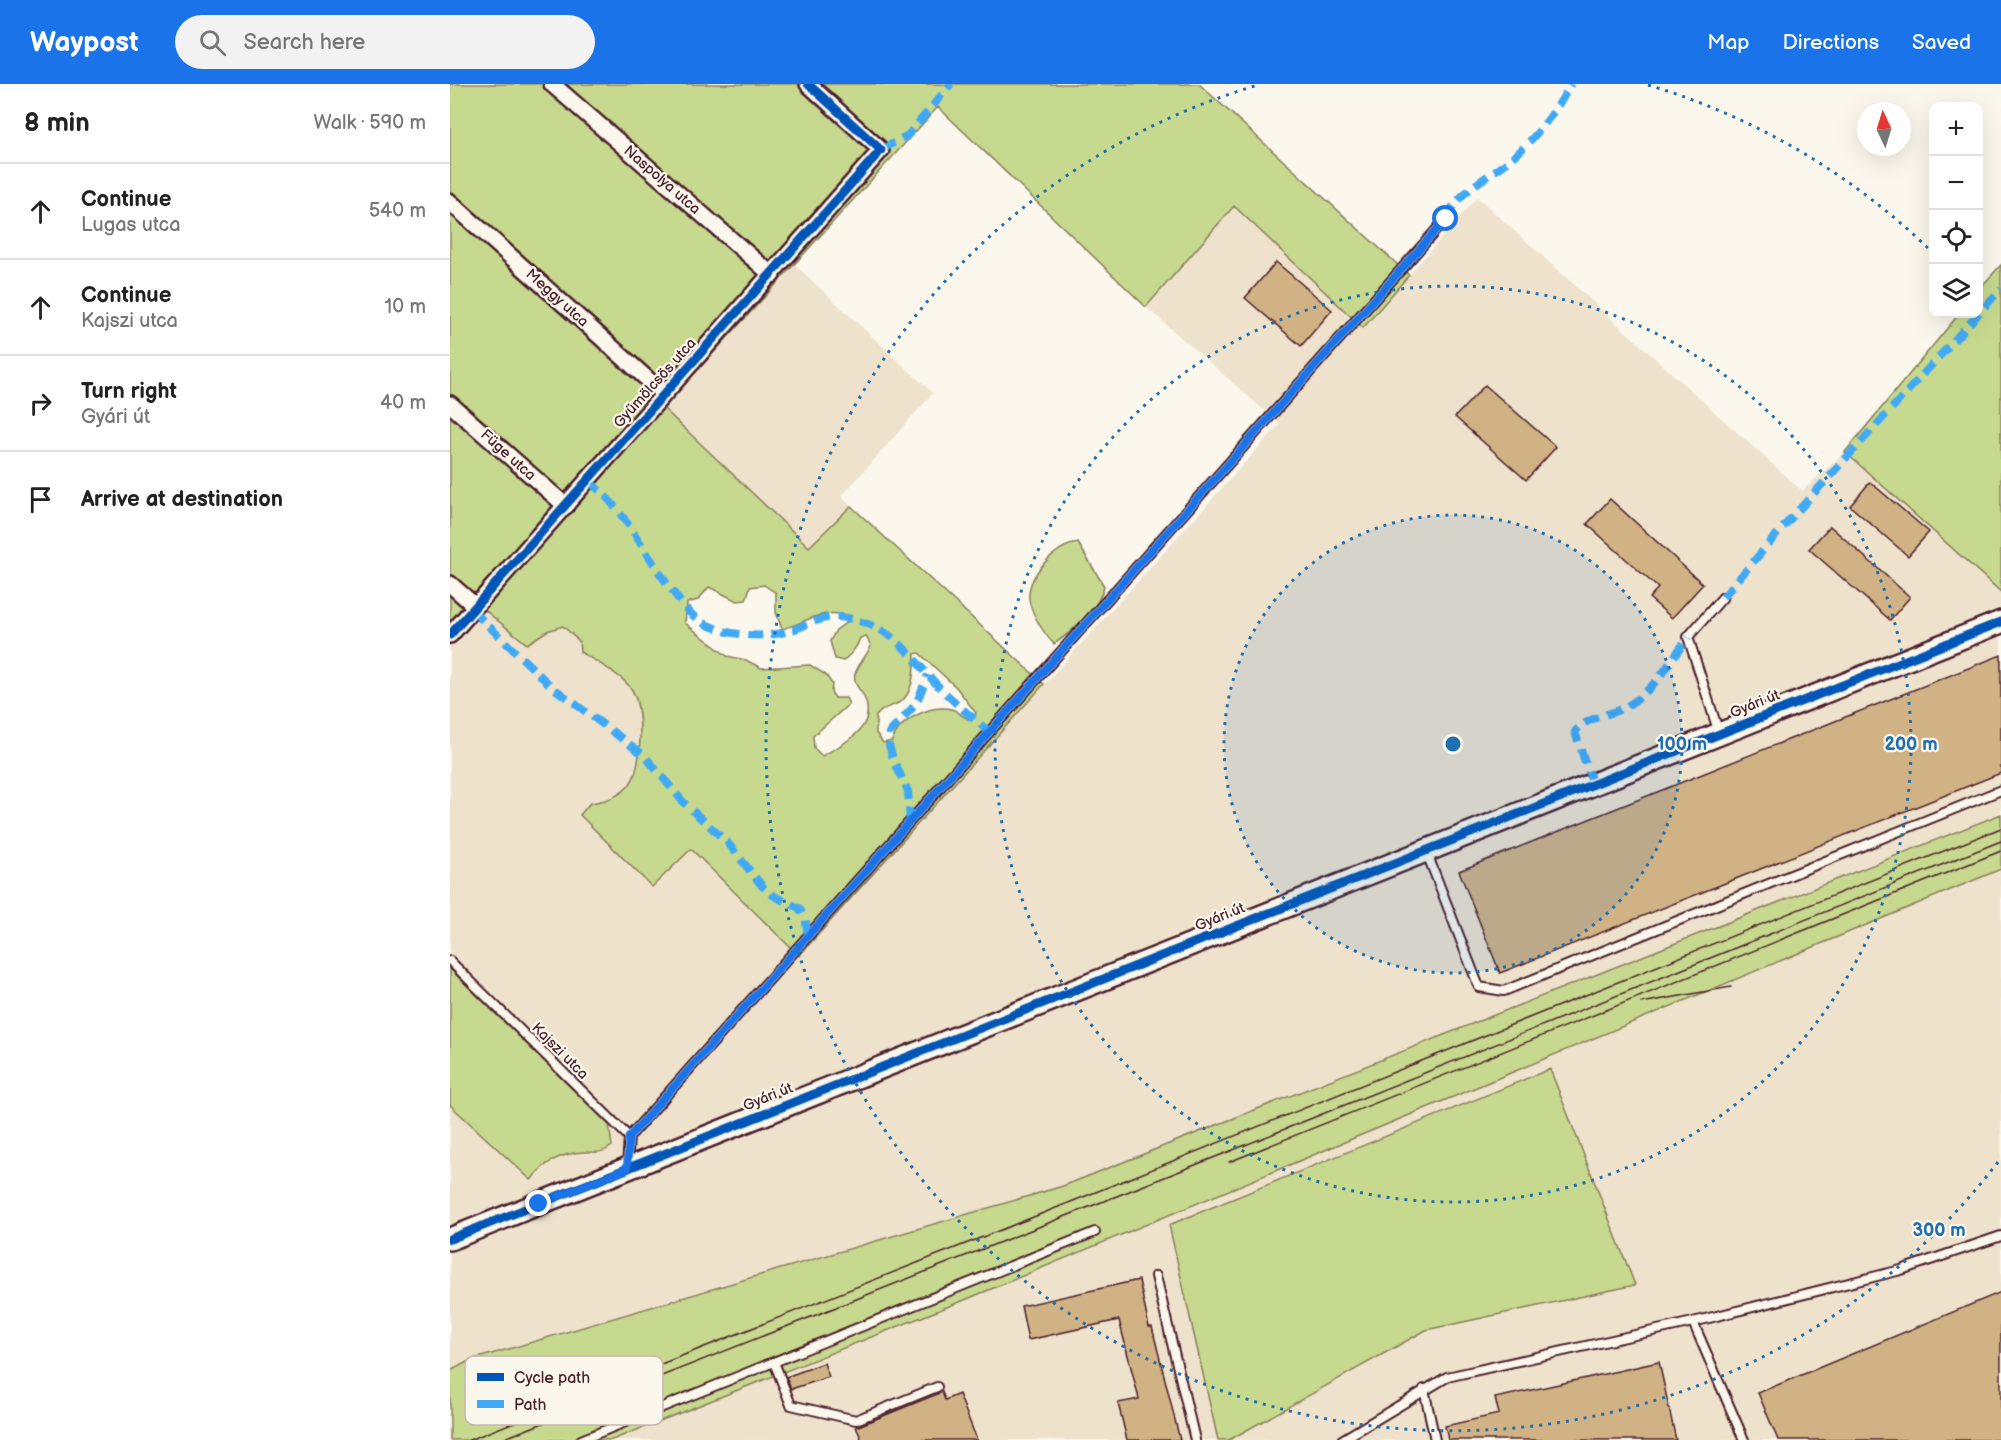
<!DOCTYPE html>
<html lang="en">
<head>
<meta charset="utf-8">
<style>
	body { margin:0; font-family:"Balsamiq Sans",sans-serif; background:#f2f2f2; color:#222 }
	.controls { position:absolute; right:18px; top:18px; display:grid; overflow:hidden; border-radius:12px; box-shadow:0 6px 24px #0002 }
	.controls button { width:54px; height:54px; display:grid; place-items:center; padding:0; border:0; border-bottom:2px solid #e0e0e0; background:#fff; color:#222; font:30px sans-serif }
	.compass { position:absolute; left:1407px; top:18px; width:54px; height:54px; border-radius:50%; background:#fff; box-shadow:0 6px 24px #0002; rotate:356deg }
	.stop { position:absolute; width:18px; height:18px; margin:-14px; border:4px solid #1a73e8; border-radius:50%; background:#fff }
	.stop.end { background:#1a73e8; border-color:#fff; box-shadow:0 2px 6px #0008 }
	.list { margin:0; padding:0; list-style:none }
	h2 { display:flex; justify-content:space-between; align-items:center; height:78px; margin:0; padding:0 24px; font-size:26px }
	h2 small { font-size:20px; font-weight:400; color:#767676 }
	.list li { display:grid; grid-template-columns:39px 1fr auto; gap:18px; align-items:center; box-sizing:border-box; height:96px; padding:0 24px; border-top:2px solid #e0e0e0 }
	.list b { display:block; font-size:22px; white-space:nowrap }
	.list p { margin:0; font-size:20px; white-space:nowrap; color:#767676 }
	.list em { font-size:20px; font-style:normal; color:#767676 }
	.icon { flex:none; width:33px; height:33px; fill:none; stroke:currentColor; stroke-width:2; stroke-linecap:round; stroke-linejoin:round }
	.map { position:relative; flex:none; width:1551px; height:1356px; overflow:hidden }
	header { display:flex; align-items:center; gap:36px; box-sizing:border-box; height:84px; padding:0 30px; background:#1a73e8; color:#fff }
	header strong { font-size:28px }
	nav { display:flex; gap:33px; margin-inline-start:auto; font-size:21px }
	.search { width:420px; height:54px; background:#f2f2f2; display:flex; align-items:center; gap:15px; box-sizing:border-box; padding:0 21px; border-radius:33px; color:#767676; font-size:22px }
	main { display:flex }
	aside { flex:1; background:#fff }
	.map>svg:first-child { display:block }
	.built { fill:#eee2cd }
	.green { fill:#c7d98e; stroke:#887c5c; stroke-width:1.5; fill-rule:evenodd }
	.building { fill:#d1b285; stroke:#4a1f2b; stroke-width:1.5 }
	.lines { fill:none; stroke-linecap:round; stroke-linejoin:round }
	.lane-casing { stroke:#4a1f2b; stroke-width:12 }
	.street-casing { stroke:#4a1f2b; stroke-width:20 }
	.secondary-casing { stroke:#4a1f2b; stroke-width:26 }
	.lane { stroke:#fbf7ec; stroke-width:8 }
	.street { stroke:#fbf7ec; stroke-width:15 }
	.secondary { stroke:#fbf7ec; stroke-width:21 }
	.tram { stroke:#4a1f2b; stroke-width:1.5 }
	.quiet { stroke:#3fa9f5; stroke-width:8; stroke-dasharray:15 8; stroke-linecap:butt }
	.cycleway-casing { stroke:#fbf7ec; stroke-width:13 }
	.cycleway { stroke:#0057b8; stroke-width:9 }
	.route { stroke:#1a73e8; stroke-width:8 }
	.ring { fill:none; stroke:#1f6fb2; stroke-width:3; stroke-dasharray:3 6 }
	.labels { text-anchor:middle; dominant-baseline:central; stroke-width:4.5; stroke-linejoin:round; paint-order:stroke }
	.street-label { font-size:15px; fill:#4a1f2b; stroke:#fbf7ec }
	.key { fill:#fbf7ec; stroke:#c6b6b2; stroke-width:1.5 }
	.key-label { font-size:16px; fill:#4a1f2b }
	.centre { fill:#1f6fb2; stroke:#fbf7ec; stroke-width:3 }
	.ring-label { font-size:18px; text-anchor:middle; font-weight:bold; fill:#1f6fb2; stroke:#fbf7ec; stroke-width:4.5; stroke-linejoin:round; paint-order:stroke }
</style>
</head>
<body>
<header>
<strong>Waypost</strong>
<div class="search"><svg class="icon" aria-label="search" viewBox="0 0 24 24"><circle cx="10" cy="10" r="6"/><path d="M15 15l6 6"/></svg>Search here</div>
<nav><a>Map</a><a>Directions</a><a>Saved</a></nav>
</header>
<main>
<aside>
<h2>8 min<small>Walk · 590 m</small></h2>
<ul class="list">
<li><svg class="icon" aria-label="ahead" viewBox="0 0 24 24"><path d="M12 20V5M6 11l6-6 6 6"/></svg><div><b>Continue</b><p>Lugas utca</p></div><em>540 m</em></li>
<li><svg class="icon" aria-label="ahead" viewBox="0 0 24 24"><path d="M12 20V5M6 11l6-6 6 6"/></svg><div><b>Continue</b><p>Kajszi utca</p></div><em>10 m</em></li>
<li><svg class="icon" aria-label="right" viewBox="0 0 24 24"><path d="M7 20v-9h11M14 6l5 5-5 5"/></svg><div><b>Turn right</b><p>Gyári út</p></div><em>40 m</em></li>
<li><svg class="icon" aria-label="arrive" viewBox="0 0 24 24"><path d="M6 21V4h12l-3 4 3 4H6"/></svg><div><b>Arrive at destination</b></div></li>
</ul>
</aside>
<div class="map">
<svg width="1551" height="1356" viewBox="0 0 1551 1356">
	<rect width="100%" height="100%" fill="#fbf7ec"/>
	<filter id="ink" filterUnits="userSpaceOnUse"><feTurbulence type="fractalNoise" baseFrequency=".0167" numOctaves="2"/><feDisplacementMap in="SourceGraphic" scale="12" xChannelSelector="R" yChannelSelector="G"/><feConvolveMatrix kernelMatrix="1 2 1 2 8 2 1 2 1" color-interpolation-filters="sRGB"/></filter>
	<g filter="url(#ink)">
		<path class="built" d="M1027 113 1352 407 1395 368 1551 508V730L613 1102 21 1276 0 1287V1021L81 1096 101 1076 118 1070 152 1069 159 1041 0 885V560L32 524 77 560 97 547 113 542 182 605 191 630 188 676 181 699 158 717 140 719 241 765 349 872 830 340 696 223 784 122 913 244Z
			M344 180 483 309 392 412 401 422 359 463 213 325Z
			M1551 785V1356H779L976 1246 1185 1201 719 1141 768 1356H162L517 1215Z"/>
		<path class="green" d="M0 0H749L959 191 913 244 784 122 696 223 488 23 213 324 359 463 401 422 594 600 349 872 241 765 202 803 130 731 140 719C155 717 170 713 180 700 193 682 193 624 182 606 174 592 145 577 130 568L129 557 113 542 97 547 77 560 32 524 0 560ZM314 501 326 509V528L332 545C354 539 372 525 395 531L397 538 386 546 380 557 385 575 393 577C401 570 407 564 410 554L416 552 421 562C417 571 408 581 405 590 403 600 409 604 413 611 430 643 394 660 372 672L364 664 363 652 399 620 396 614H385L381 608 382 600 376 591 360 581 311 584 296 576 277 572 235 539 237 519 248 516 259 503 287 517 296 516 300 503ZM469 569 506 603 526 629 522 636C513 635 510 627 501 625 480 620 449 636 442 657L433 659 426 649V632C436 621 438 625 450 618 464 610 464 584 465 570Z
			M1551 181V508L1395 368 1509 230H1528L1529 205Z
			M628 459 654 502C650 524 623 547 604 560 594 550 581 529 579 515 577 491 606 461 628 459Z
			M1551 730V785L517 1215 162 1356H0V1287L21 1276 613 1102Z
			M0 885 159 1041 162 1062C152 1070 147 1068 135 1068 111 1069 95 1078 81 1096L0 1021Z
			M1100 985 1185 1201 976 1246 779 1356H768L719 1141Z"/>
		<path class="building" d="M826 178 882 226 851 262 795 214Z
			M1035 301 1106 363 1076 396 1005 333Z
			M1420 398 1479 448 1458 472 1400 422Z
			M1160 415 1253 500 1222 534 1199 514 1208 504 1137 440Z
			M1380 442 1460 513 1440 536 1359 465Z
			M1551 571V689L1050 889 1009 787Z
			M689 1196 699 1243H702L730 1356H677L668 1319 689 1315 669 1236 578 1256 571 1222Z
			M1551 1208V1356H1328L1308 1309Z
			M1209 1278 1226 1356H998L995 1342 1049 1330 1045 1314Z
			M374 1279 379 1293 341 1305 336 1293Z
			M492 1308 495 1316 509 1310 527 1356H412L406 1343Z"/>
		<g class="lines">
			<defs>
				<path id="lane" d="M1269 649 1238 553 1273 513
					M976 767 1029 903 1054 907 1551 706
					M0 877 179 1053 177 1083
					M179 1053 996 135
					M706 1192 745 1356
					M1243 1238 1294 1356
					M324 1278 341 1321 406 1336 487 1303
					M974 1305 985 1356
					M131 1356 645 1148
					M892 1356 997 1293 1243 1238 1451 1186 1551 1152"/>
				<path id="street" d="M102 0 322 191
					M0 118 214 310
					M0 320 116 422
					M0 500 25 522
					M0 551 431 66 358 0"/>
				<path id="secondary" d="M0 1155 1551 538"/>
			</defs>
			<use href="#lane" class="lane-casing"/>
			<use href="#street" class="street-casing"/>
			<use href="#secondary" class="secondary-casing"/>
			<use href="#lane" class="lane"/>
			<use href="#street" class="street"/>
			<use href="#secondary" class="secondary"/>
			<path class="tram" d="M1191 919 1281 903
				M779 1078 1551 767
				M19 1356 591 1130 1551 744
				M50 1356 773 1070 1551 757"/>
			<path class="quiet" d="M431 66 458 51 501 0
				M996 135C1007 108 1038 93 1060 76 1084 56 1106 27 1121 0
				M138 397C173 422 194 469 221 505 230 517 238 530 252 538 275 551 310 555 336 548 357 542 375 529 397 534 447 544 459 572 490 604 505 619 522 633 538 647
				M1273 513 1334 442 1551 205
				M22 526 101 602 194 671 234 719 277 758 313 803 324 812 349 824 355 833 358 851
				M1143 701 1125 648C1138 631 1161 632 1179 621 1204 606 1221 577 1238 553
				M460 739 458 707 443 675 439 661 440 648 466 620 478 591"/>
			<defs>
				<path id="cycleway" d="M0 551 431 66 358 0
					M0 1155 1551 538"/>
			</defs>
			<use href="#cycleway" class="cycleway-casing"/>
			<use href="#cycleway" class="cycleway"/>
		</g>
	</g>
	<g class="lines" filter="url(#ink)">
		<path class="route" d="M89 1120 177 1085 179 1053 996 135"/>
	</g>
	<circle cx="1003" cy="660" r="229" fill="#1f6fb2" fill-opacity=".12"/>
	<g class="ring">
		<circle cx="1003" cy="660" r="229"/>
		<circle cx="1003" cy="660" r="458"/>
		<path d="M1548 1078A687 687 0 1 1 808 1M1198 1A687 687 0 0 1 1480 166"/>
	</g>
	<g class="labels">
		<g class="street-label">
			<text transform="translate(212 96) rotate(41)">Naspolya utca</text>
			<text transform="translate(107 214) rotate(42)">Meggy utca</text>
			<text transform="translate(205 299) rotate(-48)">Gyümölcsös utca</text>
			<text transform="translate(58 371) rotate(42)">Füge utca</text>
			<text transform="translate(1305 620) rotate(-22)">Gyári út</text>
			<text transform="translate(770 833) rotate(-22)">Gyári út</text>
			<text transform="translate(110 967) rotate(45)">Kajszi utca</text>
			<text transform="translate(318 1013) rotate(-22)">Gyári út</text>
		</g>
	</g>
	<rect x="15" y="1272" width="198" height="69" rx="9" class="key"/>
	<rect x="27" y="1289" width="27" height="8" fill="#0057b8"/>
	<rect x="27" y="1316" width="27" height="8" fill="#3fa9f5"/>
	<g class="key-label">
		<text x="64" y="1299">Cycle path</text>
		<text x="64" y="1326">Path</text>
	</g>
	<circle cx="1003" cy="660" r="9" class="centre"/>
	<g class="ring-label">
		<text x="1232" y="666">100 m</text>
		<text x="1461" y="666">200 m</text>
		<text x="1489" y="1152">300 m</text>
	</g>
</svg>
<div class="controls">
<button>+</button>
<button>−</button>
<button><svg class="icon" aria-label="locate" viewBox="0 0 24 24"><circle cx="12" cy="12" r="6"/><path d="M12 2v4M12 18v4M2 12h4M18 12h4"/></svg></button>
<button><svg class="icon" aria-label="layers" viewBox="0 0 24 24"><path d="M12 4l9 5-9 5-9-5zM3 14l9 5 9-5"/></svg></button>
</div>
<svg class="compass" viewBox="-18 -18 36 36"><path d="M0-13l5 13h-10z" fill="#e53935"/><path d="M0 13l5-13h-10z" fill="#767676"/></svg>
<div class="stop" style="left:996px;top:135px"></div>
<div class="stop end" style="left:89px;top:1120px"></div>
</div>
</main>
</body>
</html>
